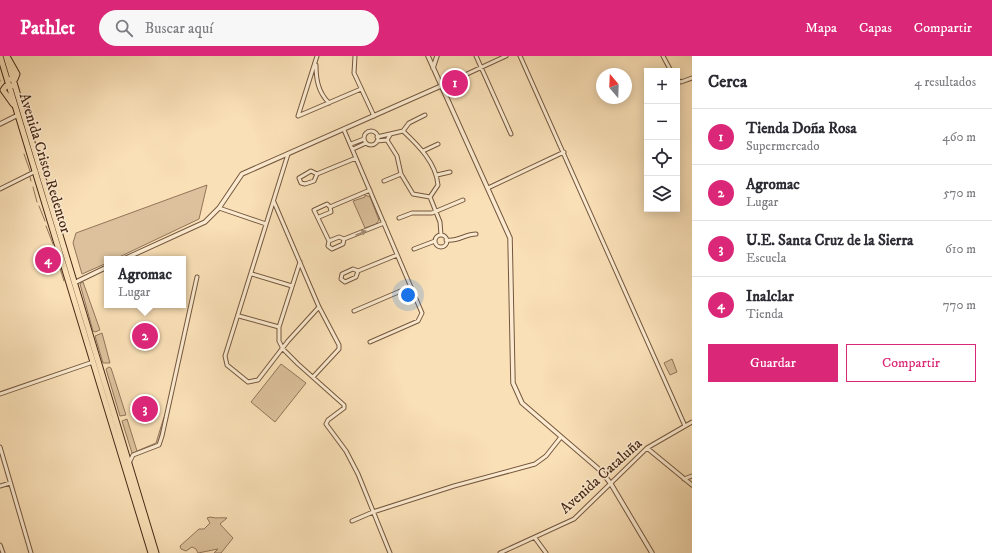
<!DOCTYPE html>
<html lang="es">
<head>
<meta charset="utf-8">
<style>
	body { margin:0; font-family:"IM FELL DW Pica",serif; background:#f7f7f7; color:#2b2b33 }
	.controls { position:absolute; right:12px; top:12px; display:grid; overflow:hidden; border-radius:0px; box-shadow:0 2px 10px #0003 }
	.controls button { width:36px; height:36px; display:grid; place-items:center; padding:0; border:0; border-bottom:1px solid #e1e1e2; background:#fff; color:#2b2b33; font:20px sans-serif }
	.compass { position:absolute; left:596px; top:12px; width:36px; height:36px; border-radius:50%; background:#fff; box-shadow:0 2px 10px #0003; rotate:341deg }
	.you { position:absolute; left:408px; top:239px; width:14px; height:14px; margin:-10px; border:3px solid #fff; border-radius:50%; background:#1a73e8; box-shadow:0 0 0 6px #1a73e833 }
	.badge { display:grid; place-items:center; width:26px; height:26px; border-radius:50%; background:#db2777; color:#fff; font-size:13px; font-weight:700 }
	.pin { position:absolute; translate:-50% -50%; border:2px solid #fff; box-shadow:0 1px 4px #0006 }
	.popup { position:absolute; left:104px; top:200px; width:82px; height:52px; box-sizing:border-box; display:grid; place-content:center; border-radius:0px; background:#fff; filter:drop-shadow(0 1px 3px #0005); font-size:13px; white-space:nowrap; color:#7c7c81 }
	.popup b { font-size:15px; color:#2b2b33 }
	.popup::after { content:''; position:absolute; left:50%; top:100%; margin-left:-8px; border:8px solid transparent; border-top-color:#fff }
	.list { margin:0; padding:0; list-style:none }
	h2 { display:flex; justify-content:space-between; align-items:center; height:52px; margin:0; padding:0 16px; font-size:17px }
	h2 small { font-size:13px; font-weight:400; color:#7c7c81 }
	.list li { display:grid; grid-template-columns:26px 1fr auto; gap:12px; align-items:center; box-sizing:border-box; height:56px; padding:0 16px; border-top:1px solid #e1e1e2 }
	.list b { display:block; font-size:15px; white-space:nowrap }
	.list p { margin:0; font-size:13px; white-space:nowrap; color:#7c7c81 }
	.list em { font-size:13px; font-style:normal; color:#7c7c81 }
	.actions { display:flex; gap:8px; padding:12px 16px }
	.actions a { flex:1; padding:9px 0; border:1px solid #db2777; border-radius:0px; text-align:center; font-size:14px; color:#db2777 }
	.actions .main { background:#db2777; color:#fff }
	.icon { flex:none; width:22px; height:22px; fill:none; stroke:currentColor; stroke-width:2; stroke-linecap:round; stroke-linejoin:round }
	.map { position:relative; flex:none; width:692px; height:497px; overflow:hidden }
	header { display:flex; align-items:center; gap:24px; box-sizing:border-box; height:56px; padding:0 20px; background:#db2777; color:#fff }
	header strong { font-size:19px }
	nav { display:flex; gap:22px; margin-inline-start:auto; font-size:14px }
	.search { width:280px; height:36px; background:#f7f7f7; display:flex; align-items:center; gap:10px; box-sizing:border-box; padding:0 14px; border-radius:22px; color:#7c7c81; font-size:15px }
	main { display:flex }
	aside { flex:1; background:#fff }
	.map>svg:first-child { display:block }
	.green { fill:#dcc19c; stroke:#92755a }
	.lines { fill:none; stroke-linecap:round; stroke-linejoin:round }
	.stream { stroke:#8e7257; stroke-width:1 }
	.minor-casing { stroke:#74573f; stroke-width:5 }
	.tertiary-casing { stroke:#74573f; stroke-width:5.5 }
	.trunk-casing { stroke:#482917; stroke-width:7 }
	.minor { stroke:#fcebd0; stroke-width:3 }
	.tertiary { stroke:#fcebd0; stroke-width:3.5 }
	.trunk { stroke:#fae0b7; stroke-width:5 }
	.oneway { fill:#a28a74 }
	.labels { text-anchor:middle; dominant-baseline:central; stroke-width:3; stroke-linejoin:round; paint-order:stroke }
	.street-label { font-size:15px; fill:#482917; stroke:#fcebd0 }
</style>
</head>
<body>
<header>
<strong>Pathlet</strong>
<div class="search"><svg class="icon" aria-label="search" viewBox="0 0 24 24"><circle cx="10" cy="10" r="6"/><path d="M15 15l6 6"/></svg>Buscar aquí</div>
<nav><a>Mapa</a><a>Capas</a><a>Compartir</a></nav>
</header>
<main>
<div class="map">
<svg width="692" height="497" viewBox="0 0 692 497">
	<rect width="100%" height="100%" fill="#fae0b7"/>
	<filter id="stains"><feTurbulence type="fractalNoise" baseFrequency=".005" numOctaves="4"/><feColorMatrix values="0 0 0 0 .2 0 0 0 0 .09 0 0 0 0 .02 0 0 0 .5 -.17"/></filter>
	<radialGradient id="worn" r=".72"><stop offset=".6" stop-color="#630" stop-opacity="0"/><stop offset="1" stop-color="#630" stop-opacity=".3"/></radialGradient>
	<path class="green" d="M207 129 199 163 115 203H107V207L82 218 73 187 76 177Z
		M365 139 370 141 379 164 376 168 365 172 353 145 365 141Z
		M83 226 100 274 95 276 93 275 80 228Z
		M102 277 110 307H103L95 280Z
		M672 303 677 316 670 319 664 307Z
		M281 308 306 327 275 366 251 346Z
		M109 311 111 312 126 359 120 360 106 313Z
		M164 361H165L158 387 152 391 132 397 122 365 127 363 137 395 156 387Z
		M210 461C217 463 222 461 227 462L220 468 233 482 221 497H214L218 493 198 497 196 493 192 491 186 495 181 493 180 490 199 473H204L210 467 207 462Z"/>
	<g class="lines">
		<path class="stream" d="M0 24V25
			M24 98 30 115
			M30 121 31 125
			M33 131 37 146
			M39 150 45 165
			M46 170 53 188
			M54 193 64 225"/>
		<defs>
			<path id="minor" d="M317 0 298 60 361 33
				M355 0 354 17 374 60
				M476 0 511 78
				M520 0 685 370
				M663 0 671 15
				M316 9C316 23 318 36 329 47
				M677 24 681 26 692 22
				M441 30 506 0
				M344 74 422 257 418 265 370 286
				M403 75 409 67 425 59
				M364 82a7 7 0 1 1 14 0a7 7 0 1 1-14 0Z
				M390 79 387 84 397 100 401 118 413 138 430 141
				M377 81 403 75C419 90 436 107 438 129L430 141 440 166 441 179
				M377 85 387 84
				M351 88 364 83
				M353 93 366 87
				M423 95 438 88
				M288 98 225 300 227 309 248 326 258 324 288 285 319 251
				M317 118 314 125 305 128 301 127 299 122 311 115 317 118 356 102
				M437 119 450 116
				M384 125 401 118
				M488 132 564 96
				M0 133 36 115
				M370 134 330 151 327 148 314 154 329 185 328 190 332 193 343 188 344 183 384 167
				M274 146 319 251 339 289V293L313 321
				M219 152 266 168
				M319 161 331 156 330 151
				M399 162 412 157H432L463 144
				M435 185a6 6 0 1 1 12 0a6 6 0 1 1-12 0Z
				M446 184C458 186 465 178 476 178
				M329 185 339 181 344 183
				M414 193 435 185
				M300 206 279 271V285L283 293 298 308 344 349V352L328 364 326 368 346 395 358 418 390 497
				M358 215 356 221 345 226 341 223 342 218 353 213 358 215 397 199
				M252 218 292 230
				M354 255 410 231
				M239 260 279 271
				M0 338 93 306
				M0 391 31 497
				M647 392 692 429
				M129 407 133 399 159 389 162 380 197 221
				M684 423 692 420
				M0 430 10 427
				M352 465 373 456 454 430 535 408 546 400 561 381
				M535 482 546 497
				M0 489 3 497
				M500 497 574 463 647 392 692 366"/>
			<path id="tertiary" d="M428 0 510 182 513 327 522 347 601 415 611 428 652 497
				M433 12 437 0
				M0 68 18 59
				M124 203 205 166 219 152 242 118 441 30
				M74 227 107 211"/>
			<path id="trunk" d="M0 0 151 497
				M6 0 156 497
				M8 2 17 18 15 23H11
				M11 30H6L3 34 13 48"/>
		</defs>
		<use href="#minor" class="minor-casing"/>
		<use href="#tertiary" class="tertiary-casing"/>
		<use href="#trunk" class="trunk-casing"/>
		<use href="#minor" class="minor"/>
		<use href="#tertiary" class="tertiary"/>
		<use href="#trunk" class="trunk"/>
	</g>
	<defs><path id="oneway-solid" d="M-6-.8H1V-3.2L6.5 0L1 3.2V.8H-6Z"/></defs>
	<use class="oneway" href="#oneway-solid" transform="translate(361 177) rotate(-22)"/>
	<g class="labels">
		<g class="street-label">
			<text transform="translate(45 107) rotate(73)">Avenida Cristo Redentor</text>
			<text transform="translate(601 420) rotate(-42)">Avenida Cataluña</text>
		</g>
	</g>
	<rect width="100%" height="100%" filter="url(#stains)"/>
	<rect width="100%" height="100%" fill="url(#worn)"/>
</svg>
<div class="controls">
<button>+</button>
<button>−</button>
<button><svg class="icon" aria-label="locate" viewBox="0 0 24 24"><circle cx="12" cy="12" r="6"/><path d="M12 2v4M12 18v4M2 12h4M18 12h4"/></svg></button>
<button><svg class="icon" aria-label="layers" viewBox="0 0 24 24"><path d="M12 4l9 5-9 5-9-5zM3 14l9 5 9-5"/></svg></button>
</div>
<svg class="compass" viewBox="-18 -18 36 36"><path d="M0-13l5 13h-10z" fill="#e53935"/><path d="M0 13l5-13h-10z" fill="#7c7c81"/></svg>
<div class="you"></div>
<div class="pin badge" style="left:455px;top:27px">1</div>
<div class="pin badge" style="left:145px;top:280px">2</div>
<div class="popup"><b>Agromac</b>Lugar</div>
<div class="pin badge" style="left:145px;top:353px">3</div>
<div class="pin badge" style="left:48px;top:204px">4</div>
</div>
<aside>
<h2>Cerca<small>4 resultados</small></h2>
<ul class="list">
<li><span class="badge">1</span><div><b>Tienda Doña Rosa</b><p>Supermercado</p></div><em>460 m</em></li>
<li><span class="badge">2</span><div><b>Agromac</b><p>Lugar</p></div><em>570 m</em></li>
<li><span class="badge">3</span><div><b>U.E. Santa Cruz de la Sierra</b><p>Escuela</p></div><em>610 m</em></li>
<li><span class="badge">4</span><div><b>Inalclar</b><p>Tienda</p></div><em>770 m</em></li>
</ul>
<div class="actions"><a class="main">Guardar</a><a>Compartir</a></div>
</aside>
</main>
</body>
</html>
